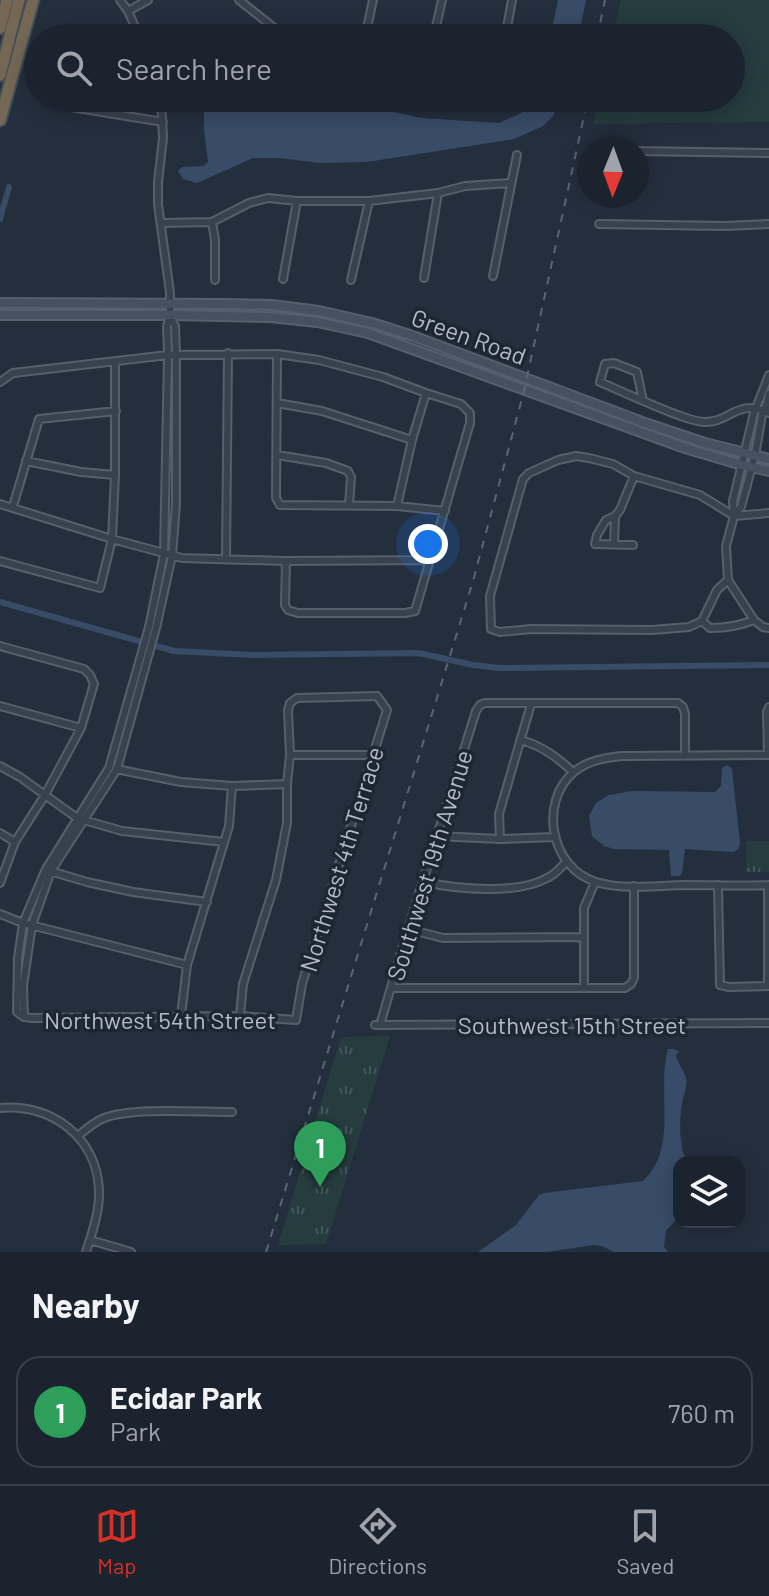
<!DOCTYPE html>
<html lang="en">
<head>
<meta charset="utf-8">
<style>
	body { margin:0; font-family:Barlow,sans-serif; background:#282f3a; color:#f1f3f6 }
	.controls { position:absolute; right:24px; bottom:24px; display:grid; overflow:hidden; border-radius:16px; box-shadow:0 4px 20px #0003 }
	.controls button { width:72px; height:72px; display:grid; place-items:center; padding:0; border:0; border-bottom:2px solid #39404a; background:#1b232e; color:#f1f3f6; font:40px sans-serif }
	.compass { position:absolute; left:577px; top:136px; width:72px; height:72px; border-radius:50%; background:#1b232e; box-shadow:0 4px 20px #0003; rotate:181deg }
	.you { position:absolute; left:428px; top:544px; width:28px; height:28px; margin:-20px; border:6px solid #fff; border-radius:50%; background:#1a73e8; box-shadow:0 0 0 12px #1a73e833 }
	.badge { display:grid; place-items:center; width:52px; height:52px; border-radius:50%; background:#d93025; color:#fff; font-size:26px; font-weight:700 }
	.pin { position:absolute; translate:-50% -66px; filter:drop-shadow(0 2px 4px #0008) }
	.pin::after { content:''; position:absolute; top:42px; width:28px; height:24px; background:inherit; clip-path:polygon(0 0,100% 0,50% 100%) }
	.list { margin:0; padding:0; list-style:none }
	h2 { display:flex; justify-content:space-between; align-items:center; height:104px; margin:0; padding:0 32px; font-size:34px }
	h2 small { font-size:26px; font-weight:400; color:#a0a4aa }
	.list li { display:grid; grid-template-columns:52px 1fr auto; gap:24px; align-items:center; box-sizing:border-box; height:112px; margin:0 16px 16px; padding:0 16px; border:2px solid #39404a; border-radius:24px }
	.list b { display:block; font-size:30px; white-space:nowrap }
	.list p { margin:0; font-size:26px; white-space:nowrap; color:#a0a4aa }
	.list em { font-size:26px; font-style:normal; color:#a0a4aa }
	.icon { flex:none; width:44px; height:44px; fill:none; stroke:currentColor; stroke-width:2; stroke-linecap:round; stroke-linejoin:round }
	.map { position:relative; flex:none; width:769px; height:1252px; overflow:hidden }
	.search { position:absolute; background:#1b232e; box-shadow:0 4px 20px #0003; left:24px; right:24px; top:24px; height:88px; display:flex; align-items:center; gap:20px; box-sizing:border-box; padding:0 28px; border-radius:44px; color:#a0a4aa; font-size:30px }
	.sheet { height:232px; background:#1b232e }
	nav { display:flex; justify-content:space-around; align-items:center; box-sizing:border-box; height:112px; border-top:2px solid #39404a; background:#1b232e; font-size:22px; color:#a0a4aa }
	nav a { display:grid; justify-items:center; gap:4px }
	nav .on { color:#d93025 }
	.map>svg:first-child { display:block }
	.green { fill:#263c3f }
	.park { fill:url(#park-tufts) }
	.water { fill:#394c67 }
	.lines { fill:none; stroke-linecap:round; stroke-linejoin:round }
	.canal { stroke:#394c67; stroke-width:6 }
	.minor-casing { stroke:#565f6c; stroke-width:10 }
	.secondary-casing { stroke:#565f6c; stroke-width:12 }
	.motorway-casing { stroke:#434c59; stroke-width:15 }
	.minor { stroke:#38414e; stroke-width:6 }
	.secondary { stroke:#465061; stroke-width:8 }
	.motorway { stroke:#746855; stroke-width:11 }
	.rail { stroke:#5a6575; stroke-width:2; stroke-dasharray:8 8; stroke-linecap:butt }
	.labels { text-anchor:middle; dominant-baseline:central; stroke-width:7; stroke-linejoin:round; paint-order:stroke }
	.street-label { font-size:24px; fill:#b4bcc9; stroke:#1d2633 }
</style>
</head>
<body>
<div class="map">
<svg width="769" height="1252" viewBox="0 0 769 1252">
	<defs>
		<pattern id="park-tufts" width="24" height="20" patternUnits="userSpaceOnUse" patternTransform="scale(2)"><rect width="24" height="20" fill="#263c3f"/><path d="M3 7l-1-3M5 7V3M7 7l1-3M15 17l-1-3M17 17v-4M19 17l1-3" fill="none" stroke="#435659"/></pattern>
	</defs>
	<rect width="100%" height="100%" fill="#242f3e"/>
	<path class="green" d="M621 0H769V122L593 124 599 98H731V38H612Z"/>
	<path class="park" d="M746 841H769V872H746Z
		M390 1036 326 1244 278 1245 341 1037Z"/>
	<path class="water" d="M558 0H586L578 38H550Z
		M202 98H330L421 118 499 123 521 113 532 103 533 98H558L554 115 543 126 514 139 367 162 320 163 279 158H253L197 183 183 179 178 171 182 167 204 166 208 162 204 129V104Z
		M727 765 732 769 740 843 738 849 733 852 685 849 682 873 679 876H671L669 850 614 849 604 846 592 836 589 816 596 803 609 795 632 791 715 792 721 786 722 768Z
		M668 1049H674L680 1052 676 1054C677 1064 684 1069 686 1078 688 1086 683 1096 682 1104 679 1120 679 1147 687 1162H679V1216L666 1231 664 1247 668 1252H614L602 1246 593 1245 547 1252H478L516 1225 539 1195 544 1193 643 1181C679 1148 656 1091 668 1049Z"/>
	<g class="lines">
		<path class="canal" d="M0 219 9 187
			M0 602 174 651 252 655 419 653 473 665 500 668 769 665"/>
		<defs>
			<path id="minor" d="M120 0 128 11 140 38
				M239 0 287 38
				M128 11 148 0
				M435 31 442 0
				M365 38 373 0
				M505 38 512 0
				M53 104 163 122
				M637 151 769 153
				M212 222 215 240V280
				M161 223 212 222 249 203 268 198 297 201H369L438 193 465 186 511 183
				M599 224 724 226 769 224
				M493 276 517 155
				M424 278 438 193
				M283 279 297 201
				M351 280 369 201
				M277 354 276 498 280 505 397 506 445 511
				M0 382 13 373 168 355 277 354 319 360 383 377 426 393 461 404 470 413V423L415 611 405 613H298L288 610 285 605 286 561
				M643 401 637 372 614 363 605 364 600 382C625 393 649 404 675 414 684 417 695 422 705 422 731 422 737 398 769 413
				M277 403 322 411 412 440
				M766 406 762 415 755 455 741 507 734 516 726 546 728 580 754 620 763 627 769 628
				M766 409 769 394
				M277 455 326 463 348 471 351 477 349 505
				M26 461 81 472 115 475
				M0 504 112 539 182 558 286 561 430 560
				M13 506 39 419 116 411
				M397 506 412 440 426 393
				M734 516 733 501 754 413 769 375
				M734 516 769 513
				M614 544 615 516
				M633 545 595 544 597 535 606 520 615 516 620 510 634 476
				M226 560 228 353
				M0 561 100 588 112 539 115 475V362
				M728 580 717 590 702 621 689 627 652 630 531 629 500 632 491 629 490 596 523 479 529 473 558 460 576 456 589 458 613 464 634 476 700 495 734 516
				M702 621 710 628C726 628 739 626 754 620
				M0 646 84 669 90 675 94 684 81 728 45 795 15 842 0 883
				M0 706 81 728
				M521 740C542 746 557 757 573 772
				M290 755H374
				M768 755 767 712 769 707
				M769 755 621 756C605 758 589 760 575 771 538 801 550 868 596 882 623 890 655 886 682 885 711 885 740 886 769 885
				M0 766 20 777 77 818 122 831 224 842
				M116 769 181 782 232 786 287 784
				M0 833 15 842
				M437 836 500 839 554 837
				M500 839 499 814 531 704
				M50 871 87 882 133 892 207 902
				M424 882C457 889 517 895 547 878 555 875 560 868 566 862
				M718 885 720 985 729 987 769 986
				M768 885V986
				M0 914 23 923 187 965
				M408 929 443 938 584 937
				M584 987V908L595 882
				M391 988H625L631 984 634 978V886
				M181 1016 187 965 229 826 232 786
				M24 1017 32 1018 240 1016 296 1020 302 984 387 710 377 696 297 698 290 703 288 710 290 755 287 784V823L276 880 243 984 240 1016
				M24 1017 17 1012 18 958 23 923 46 869 109 768 149 627 164 554 168 355 167 326 170 315V293L158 204V182L163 138 161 98
				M24 1017 23 986 32 925 51 871 117 769 156 628 172 556 176 504V355L175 326 170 316
				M375 1025 769 1023
				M380 1025 408 929 476 711 480 705 485 703H678L683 707 685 714V756
				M0 1108C52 1103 97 1138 99 1190 100 1211 92 1233 86 1252
				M78 1136C86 1129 94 1122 104 1118 132 1107 200 1112 232 1112
				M90 1240 131 1252"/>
			<path id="secondary" d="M0 303 226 304 272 305 319 311 372 323 413 336 648 424 705 443 769 459
				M0 315H170L270 317 317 322 368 333 685 448 742 465 769 471"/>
			<path id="motorway" d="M0 28 7 0
				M0 75 19 0
				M0 120 33 0"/>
		</defs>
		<use href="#minor" class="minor-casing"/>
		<use href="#secondary" class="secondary-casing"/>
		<use href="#motorway" class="motorway-casing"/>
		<use href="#minor" class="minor"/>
		<use href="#secondary" class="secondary"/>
		<use href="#motorway" class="motorway"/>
		<path class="rail" d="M597 38 605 0
			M266 1252 473 581 523 395 588 98"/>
	</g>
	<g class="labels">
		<g class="street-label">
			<text transform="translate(469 336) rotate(20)">Green Road</text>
			<text transform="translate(341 859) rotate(-73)">Northwest 4th Terrace</text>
			<text transform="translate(429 865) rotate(-73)">Southwest 19th Avenue</text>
			<text x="160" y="1019">Northwest 54th Street</text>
			<text x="572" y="1024">Southwest 15th Street</text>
		</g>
	</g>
</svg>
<div class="controls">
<button><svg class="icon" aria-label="layers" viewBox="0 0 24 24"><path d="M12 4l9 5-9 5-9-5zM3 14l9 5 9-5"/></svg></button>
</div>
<svg class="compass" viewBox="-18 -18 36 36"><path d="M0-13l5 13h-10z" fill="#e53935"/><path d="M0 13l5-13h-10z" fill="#a0a4aa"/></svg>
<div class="you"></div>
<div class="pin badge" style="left:320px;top:1187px;background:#2e9e5b">1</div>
<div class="search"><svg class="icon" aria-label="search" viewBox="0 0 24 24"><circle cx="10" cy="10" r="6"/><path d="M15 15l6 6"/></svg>Search here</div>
</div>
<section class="sheet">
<h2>Nearby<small></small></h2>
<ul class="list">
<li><span class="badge" style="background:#2e9e5b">1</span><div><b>Ecidar Park</b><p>Park</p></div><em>760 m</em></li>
</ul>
</section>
<nav>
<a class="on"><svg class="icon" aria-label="map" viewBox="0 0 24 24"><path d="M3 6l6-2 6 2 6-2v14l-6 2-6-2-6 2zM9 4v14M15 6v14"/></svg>Map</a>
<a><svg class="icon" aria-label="directions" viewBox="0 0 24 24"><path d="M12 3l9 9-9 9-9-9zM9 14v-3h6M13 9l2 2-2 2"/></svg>Directions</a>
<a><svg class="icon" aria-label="saved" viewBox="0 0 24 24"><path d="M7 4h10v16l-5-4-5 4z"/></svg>Saved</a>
</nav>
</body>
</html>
